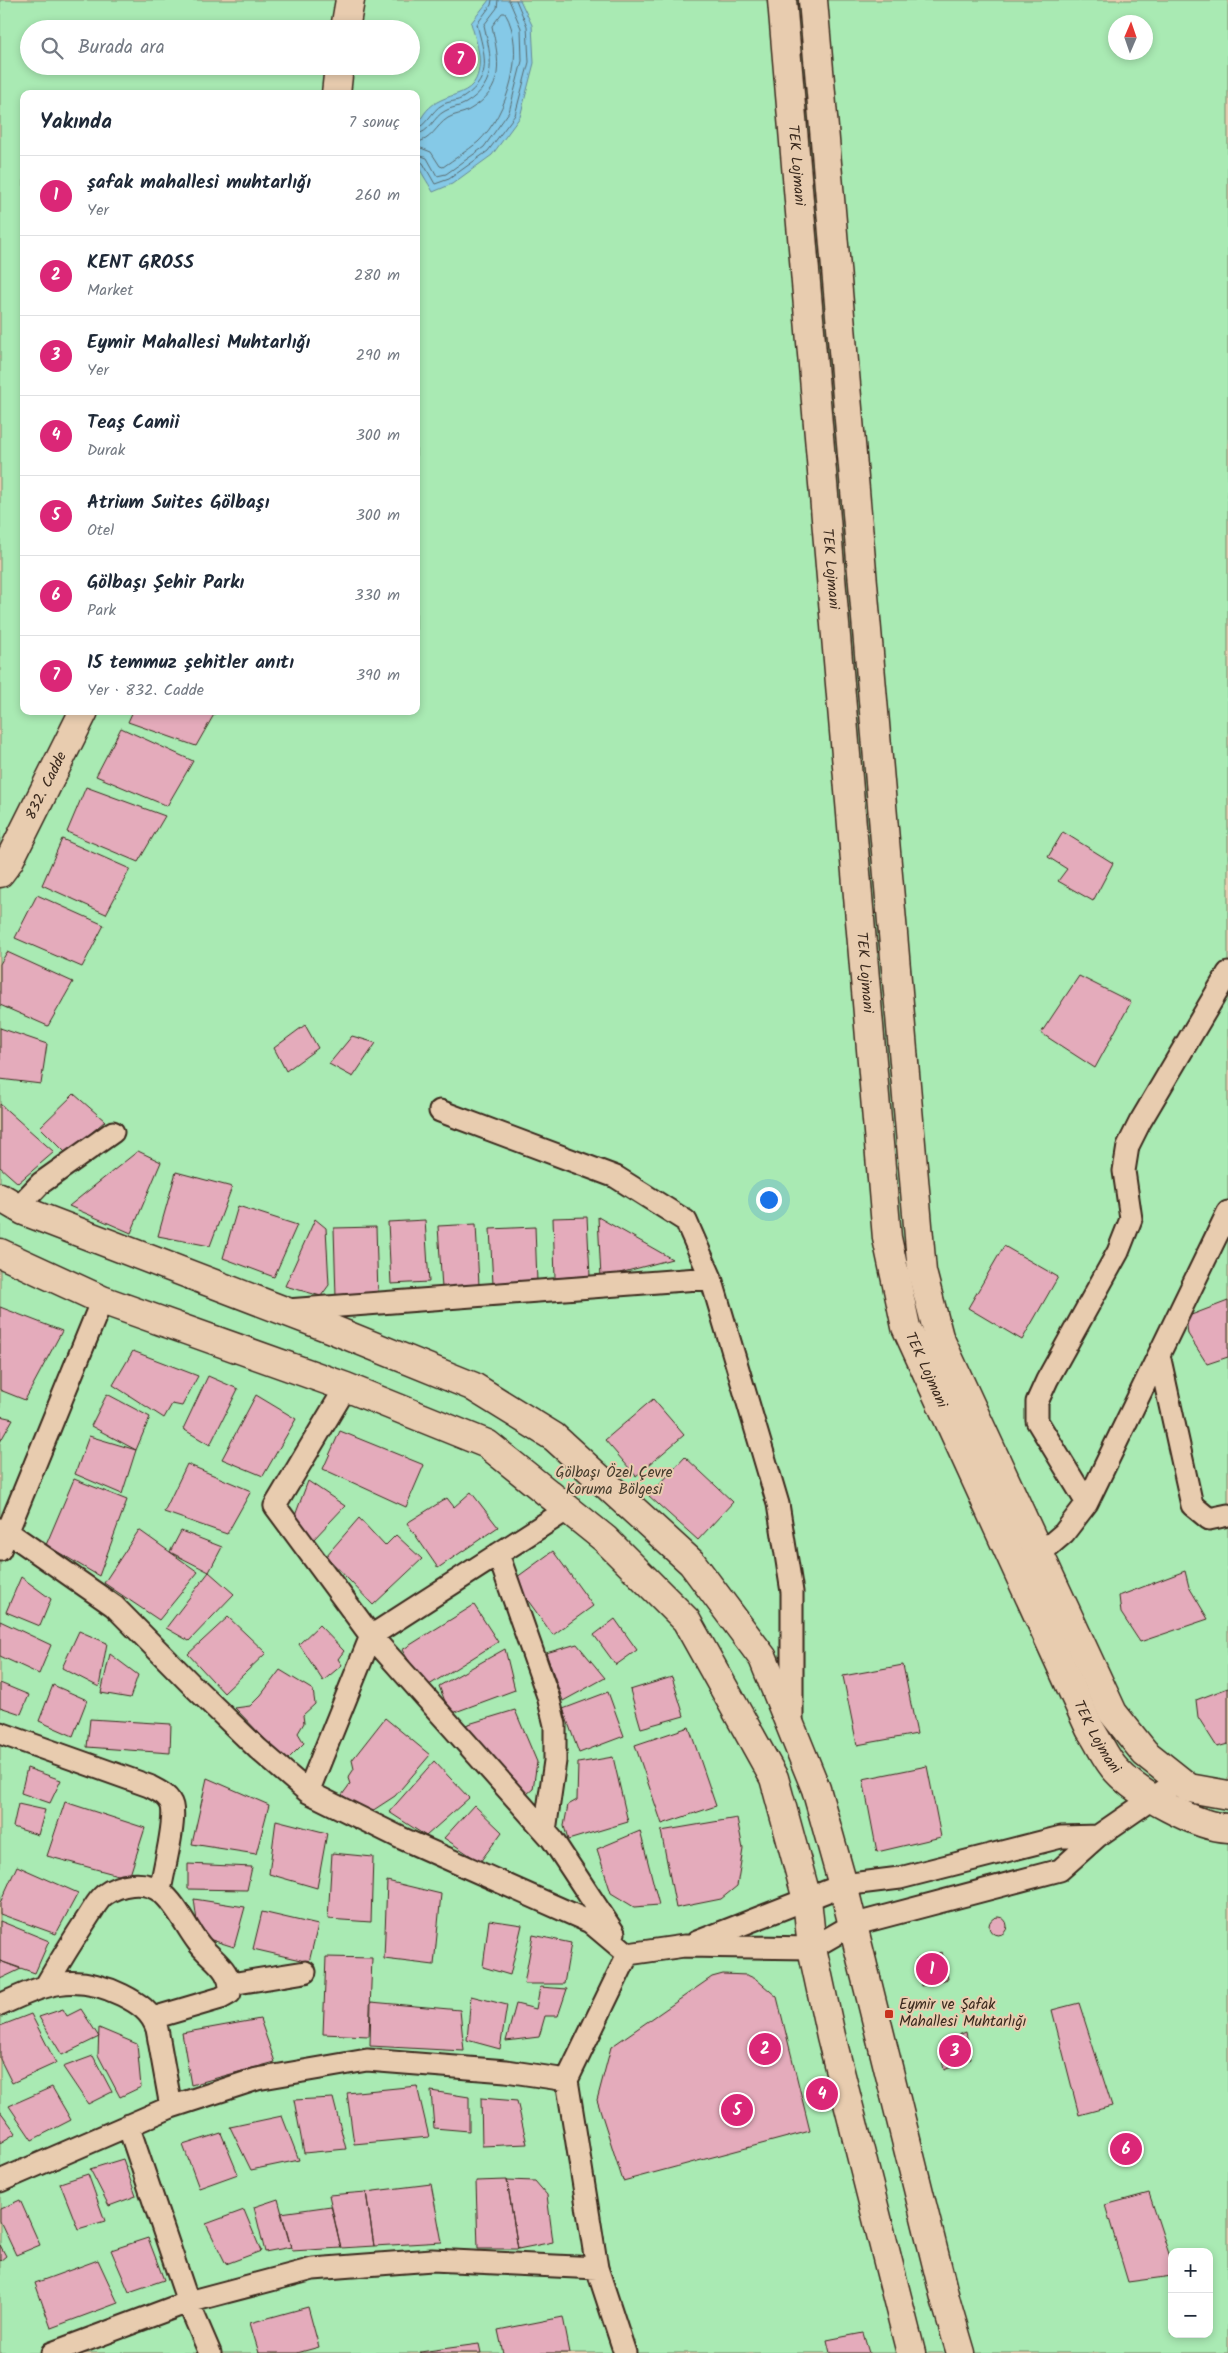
<!DOCTYPE html>
<html lang="tr">
<head>
<meta charset="utf-8">
<style>
	body { margin:0; font-family:Kalam,sans-serif; background:#f2f2f3; color:#1f2937 }
	.controls { position:absolute; right:15px; bottom:15px; display:grid; overflow:hidden; border-radius:10px; box-shadow:0 2px 8px #0003 }
	.controls button { width:45px; height:45px; display:grid; place-items:center; padding:0; border:0; border-bottom:1px solid #e0e1e3; background:#fff; color:#1f2937; font:25px sans-serif }
	.compass { position:absolute; left:1108px; top:15px; width:45px; height:45px; border-radius:50%; background:#fff; box-shadow:0 2px 8px #0003; rotate:2deg }
	.you { position:absolute; left:768px; top:1199px; width:18px; height:18px; margin:-12px; border:4px solid #fff; border-radius:50%; background:#1a73e8; box-shadow:0 0 0 8px #1a73e833 }
	.badge { display:grid; place-items:center; width:32px; height:32px; border-radius:50%; background:#db2777; color:#fff; font-size:16px; font-weight:700 }
	.pin { position:absolute; translate:-50% -50%; border:2px solid #fff; box-shadow:0 1px 5px #0006 }
	.list { margin:0; padding:0; list-style:none }
	h2 { display:flex; justify-content:space-between; align-items:center; height:65px; margin:0; padding:0 20px; font-size:21px }
	h2 small { font-size:16px; font-weight:400; color:#747a83 }
	.list li { display:grid; grid-template-columns:32px 1fr auto; gap:15px; align-items:center; box-sizing:border-box; height:80px; padding:0 20px; border-top:1px solid #e0e1e3 }
	.list b { display:block; font-size:19px; white-space:nowrap }
	.list p { margin:0; font-size:16px; white-space:nowrap; color:#747a83 }
	.list em { font-size:16px; font-style:normal; color:#747a83 }
	.icon { flex:none; width:28px; height:28px; fill:none; stroke:currentColor; stroke-width:2; stroke-linecap:round; stroke-linejoin:round }
	.map { position:relative; flex:none; width:1228px; height:2353px; overflow:hidden }
	.search { position:absolute; background:#fff; box-shadow:0 2px 8px #0003; left:20px; top:20px; width:400px; height:55px; display:flex; align-items:center; gap:12px; box-sizing:border-box; padding:0 18px; border-radius:28px; color:#747a83; font-size:19px }
	.panel { position:absolute; background:#fff; box-shadow:0 2px 8px #0003; left:20px; top:90px; width:400px; height:625px; border-radius:10px }
	.map>svg:first-child { display:block }
	.green { fill:#a9eab3; stroke:#728a68; fill-rule:evenodd }
	.water { fill:#85c9e7; stroke:#678997 }
	.lines { fill:none; stroke-linecap:round; stroke-linejoin:round }
	.shore { stroke:#596a6e; stroke-width:1 }
	.building { fill:#e4abbb; stroke:#3b2a1e }
	.street-casing { stroke:#3b2a1e; stroke-width:25 }
	.secondary-casing { stroke:#3b2a1e; stroke-width:31 }
	.street { stroke:#e8ccaf; stroke-width:21 }
	.secondary { stroke:#e8ccaf; stroke-width:28 }
	.poi-dot { fill:#c8321e; stroke:#e8ccaf; stroke-width:2 }
	.labels { text-anchor:middle; dominant-baseline:central; stroke-width:4; stroke-linejoin:round; paint-order:stroke }
	.street-label { font-size:15px; fill:#3b2a1e; stroke:#e8ccaf }
	.park-label { font-size:15px; fill:#463d2d; stroke:#e8ccaf }
	.poi-label { font-size:15px; fill:#3b2a1e; stroke:#e8ccaf; text-anchor:start }
</style>
</head>
<body>
<div class="map">
<svg width="1228" height="2353" viewBox="0 0 1228 2353">
	<rect width="100%" height="100%" fill="#e8ccaf"/>
	<filter id="ink" filterUnits="userSpaceOnUse"><feTurbulence type="fractalNoise" baseFrequency=".02" numOctaves="2"/><feDisplacementMap in="SourceGraphic" scale="10" xChannelSelector="R" yChannelSelector="G"/><feConvolveMatrix kernelMatrix="1 2 1 2 8 2 1 2 1" color-interpolation-filters="sRGB"/></filter>
	<g filter="url(#ink)">
		<path class="green" d="M0 0H1228V2353H0ZM1116 22H1146V52H1116ZM29 29H411V66H29ZM24 94H416V711H24ZM1172 2252H1209V2334H1172Z"/>
		<path class="water" d="M489 0H520L532 25 534 63 520 117 492 155 452 184 433 192C428 182 420 172 417 162 410 139 418 110 441 100 453 94 470 93 476 79 484 61 476 41 471 23Z"/>
		<g class="lines">
			<path class="shore" d="M416 128C426 127 432 110 442 105 448 101 457 102 464 97 494 77 484 54 477 24L491 5 492 0
				M416 134C430 133 433 117 445 111 451 107 460 107 466 103 499 82 491 58 484 25L497 8 498 0
				M416 142C432 141 435 126 448 118 454 114 463 114 469 110 506 89 499 61 492 26L502 13H505C527 50 508 114 478 142 467 151 454 159 443 167L440 166 431 152 416 146
				M416 154 427 158 437 176 446 174 484 147 509 112 522 61 521 28 509 0
				M416 160 423 163 435 184 449 179 488 151 515 115 529 62 527 26 516 0"/>
		</g>
		<path class="building" d="M133 711H216L196 746 128 722Z
			M121 728 193 761 167 806 96 776Z
			M86 787 165 816 138 862 67 832Z
			M1063 832 1113 863 1093 901 1058 881 1067 869 1048 857Z
			M62 839 130 869 106 914 42 885Z
			M37 895 104 925 82 967 15 938Z
			M7 952 73 982 48 1026 0 1005V964Z
			M1079 976 1131 1002 1095 1068 1041 1033Z
			M305 1025 318 1048 286 1071 274 1048Z
			M0 1028 47 1044 41 1084 0 1079Z
			M352 1036 376 1043 353 1077 329 1064Z
			M74 1094 105 1121 67 1154 40 1127Z
			M0 1104 54 1152 18 1183 0 1167Z
			M138 1151 161 1162 131 1233 69 1206Z
			M176 1172 232 1187 210 1246 158 1236Z
			M238 1206 297 1225 274 1277 223 1258Z
			M587 1217 590 1276 555 1278 553 1218Z
			M598 1217 672 1259 601 1278Z
			M315 1219 326 1228 329 1285 321 1296 285 1286Z
			M425 1220 429 1282 391 1284 388 1222Z
			M476 1224 479 1286 442 1288 438 1226Z
			M376 1227 378 1296 336 1297 334 1228Z
			M535 1227 537 1282 493 1284 490 1229Z
			M1004 1246 1058 1277 1022 1340 968 1308Z
			M1228 1301V1357L1207 1364 1188 1334 1186 1317Z
			M0 1307 62 1331 25 1400 0 1390Z
			M133 1351 198 1376 182 1406 172 1404 164 1418 113 1385Z
			M208 1376 238 1389 210 1445 183 1429Z
			M107 1394 150 1417 136 1450 91 1426Z
			M256 1395 296 1419 263 1476 222 1459Z
			M653 1399 684 1435 636 1476 605 1440Z
			M0 1416 13 1419 0 1442Z
			M340 1431 424 1465 406 1507 323 1469Z
			M89 1436 136 1450 122 1494 75 1474Z
			M685 1457 733 1502 698 1540 649 1496Z
			M187 1464 251 1491 227 1534 164 1512Z
			M74 1479 127 1500 99 1576 46 1545Z
			M308 1481 345 1506 313 1540 293 1521Z
			M471 1492 498 1527 438 1568 407 1523 447 1498 454 1507Z
			M359 1518 385 1546 396 1535 422 1559 373 1605 326 1556Z
			M139 1530 198 1572 159 1620 104 1583Z
			M181 1531 222 1547 209 1572 170 1552Z
			M553 1551 593 1606 553 1635 513 1580Z
			M1185 1571 1189 1587 1208 1619 1140 1642 1121 1613 1119 1596Z
			M209 1572 234 1594 189 1641 166 1628Z
			M21 1577 51 1599 40 1626 6 1612Z
			M474 1605 498 1642 426 1687 402 1650Z
			M228 1617 266 1653 224 1693 188 1654Z
			M615 1619 637 1650 616 1665 594 1635Z
			M0 1621 51 1645 39 1674 0 1656Z
			M319 1625 344 1651 338 1659 342 1665 323 1681 299 1644Z
			M79 1631 107 1643 99 1687 62 1668Z
			M577 1644 605 1678 563 1701 546 1653Z
			M505 1649 515 1690 450 1714 439 1686Z
			M110 1654 138 1675 130 1698 101 1693Z
			M903 1665 917 1734 857 1745 843 1676Z
			M280 1670 313 1690 315 1704 303 1715 304 1723 298 1733 304 1743 286 1761 235 1708 250 1706 261 1695Z
			M672 1677 684 1716 641 1728 630 1690Z
			M0 1683 29 1695 21 1714 0 1707Z
			M53 1685 87 1700 73 1736 39 1721Z
			M1228 1688V1744L1217 1747 1198 1717 1196 1700Z
			M608 1692 624 1736 579 1753 563 1709Z
			M515 1710 537 1762 533 1789 522 1798 462 1726Z
			M385 1718 430 1755 395 1796 372 1811 363 1809 342 1795 350 1784 348 1778 354 1769 352 1760Z
			M90 1719 171 1724 170 1753 87 1747Z
			M689 1727 716 1806 662 1824 635 1745Z
			M613 1757 628 1822 568 1840 564 1826 568 1805 577 1800 578 1763Z
			M434 1761 469 1798 426 1836 389 1812Z
			M927 1766 941 1837 877 1852 863 1779Z
			M27 1768 61 1780 50 1803 21 1793Z
			M207 1778 269 1805 256 1854 192 1844Z
			M65 1802 145 1828 129 1878 47 1856Z
			M18 1804 45 1810 38 1835 13 1827Z
			M474 1805 502 1832 480 1862 444 1838Z
			M737 1818 743 1849 737 1886 721 1899 676 1908 661 1831Z
			M276 1820 327 1833 317 1888 269 1874Z
			M640 1831 659 1905 634 1907 611 1893 597 1849Z
			M332 1853 373 1857 371 1922 328 1919Z
			M188 1864 252 1867 247 1890 188 1889Z
			M17 1866 78 1893 56 1934 0 1914V1903Z
			M387 1881 441 1894 434 1965 384 1959Z
			M194 1899 245 1907 234 1947 199 1936Z
			M262 1912 318 1925 309 1962 253 1949Z
			M989 1926a9 9 0 1 1 18 0a9 9 0 1 1-18 0Z
			M489 1920 522 1925 510 1975 483 1967Z
			M0 1921 49 1941 35 1973 0 1961Z
			M533 1935 571 1943 564 1984H524Z
			M942 1952 948 1979 921 1986 916 1959Z
			M326 1957 372 1958 369 2036 323 2034Z
			M0 1961 21 1969 0 1979Z
			M723 1974 747 1975 756 1979 777 1997 810 2131 623 2181 597 2100 611 2047 712 1977Z
			M540 1987 567 1989 558 2016H545L539 2037 506 2041 516 2004 536 2009Z
			M471 1996 507 2005 500 2049 467 2040Z
			M371 2002 460 2010 464 2051 370 2046Z
			M1079 2003 1112 2106 1079 2115 1052 2010Z
			M63 2009 67 2016 81 2009 99 2037 62 2055 39 2017Z
			M31 2014 56 2063 12 2083 0 2059V2026Z
			M260 2019 275 2062 191 2085 182 2033Z
			M99 2028 137 2044 141 2087 120 2097 98 2055Z
			M966 2032 971 2059 944 2070 939 2043Z
			M93 2056 112 2092 88 2104 63 2067Z
			M417 2086 429 2137 354 2144 347 2093Z
			M52 2087 71 2120 32 2140 9 2106Z
			M431 2091 469 2097V2131L434 2128Z
			M333 2098 346 2149 304 2153 294 2100Z
			M481 2098 517 2101 527 2144 482 2146Z
			M0 2111 16 2133 0 2143Z
			M282 2116 299 2160 251 2170 230 2127Z
			M221 2133 238 2174 199 2188 183 2145Z
			M123 2159 136 2196 109 2206 90 2169Z
			M88 2174 105 2221 78 2229 60 2183Z
			M507 2180 535 2181 547 2195 553 2242 518 2249Z
			M507 2180 518 2249H478L476 2181Z
			M431 2184 442 2242 374 2246 366 2192Z
			M366 2192 374 2246 341 2248 329 2195Z
			M1149 2193 1172 2263V2276L1128 2282 1105 2205Z
			M278 2199 291 2247 265 2252 254 2207Z
			M20 2200 40 2245 16 2255 0 2221V2209Z
			M331 2206 341 2248 292 2251 281 2213Z
			M244 2210 261 2251 226 2264 206 2224Z
			M148 2238 164 2280 129 2292 111 2250Z
			M0 2245 6 2256 0 2261Z
			M98 2260 118 2303 51 2328 35 2283Z
			M308 2307 319 2347 297 2353H259L250 2323Z
			M563 2317 570 2353H503L498 2330Z
			M863 2333 869 2353H830L827 2340Z
			M479 2344 481 2353H421L420 2352Z"/>
		<g class="lines">
			<defs>
				<path id="street" d="M440 1111 616 1177 686 1221 711 1278
					M18 1207 41 1183 113 1132
					M287 1310 711 1278 778 1504 792 1592V1722
					M1159 1355 1192 1505 1209 1519 1228 1515
					M346 1387 275 1506 371 1636 552 1839 614 1933
					M1087 1503 1037 1421V1402L1047 1380 1118 1252 1131 1219 1124 1171 1128 1146 1140 1122 1228 973
					M0 1529 8 1532 114 1606 193 1686 258 1749 308 1792 401 1838 590 1922 628 1954
					M0 1550 102 1300
					M498 1554 548 1696 555 1725V1761L545 1831
					M1029 1563 1064 1533 1087 1503 1228 1212
					M0 1733 149 1786C158 1791 169 1795 172 1806 176 1823 163 1872 160 1891
					M308 1792 371 1636 568 1509
					M697 1942 843 1885 900 1878 1061 1837 1098 1836
					M231 1984 305 1972
					M46 1985C60 1961 75 1937 90 1914 94 1908 98 1900 104 1895 119 1884 144 1879 161 1892 176 1904 185 1925 197 1941 209 1959 233 1968 230 1993L221 1998 153 2018
					M0 2005C45 1984 74 1972 122 1995 138 2003 151 2011 157 2029L171 2107
					M128 2125 188 2302 210 2353
					M0 2181 171 2107 257 2079 367 2060 506 2071 567 2080
					M52 2353 188 2302 313 2269 432 2260 597 2268
					M625 2353 597 2268 567 2080 628 1954 684 1946 812 1948 852 1925 1060 1870 1098 1836 1179 1780"/>
				<g id="secondary">
					<path id="s1" d="M782 0 887 1238 906 1327 1090 1729C1099 1742 1106 1760 1117 1771 1138 1794 1197 1827 1228 1828"/>
					<path d="M813 0 922 1272 939 1337 1113 1713 1145 1753 1189 1788 1228 1795"/>
					<path d="M345 29 350 0"/>
					<path d="M336 94 339 66"/>
					<path id="s2" d="M0 873 9 861 84 711"/>
					<path d="M0 1197 24 1211 329 1328 472 1386 554 1437 692 1563 763 1658 816 1789 843 1885 946 2302 961 2353"/>
					<path d="M0 1253 102 1300 346 1387 487 1444 605 1539 686 1620 774 1778 807 1899 812 1948 831 2036 911 2353"/>
				</g>
			</defs>
			<use href="#street" class="street-casing"/>
			<use href="#secondary" class="secondary-casing"/>
			<use href="#street" class="street"/>
			<use href="#secondary" class="secondary"/>
		</g>
	</g>
	<rect class="poi-dot" x="884" y="2009" width="10" height="10" rx="2.5"/>
	<g class="labels">
		<g class="street-label">
			<text stroke="none"><textPath href="#s1" startOffset="166">TEK Lojmani</textPath></text>
			<text stroke="none"><textPath href="#s1" startOffset="571">TEK Lojmani</textPath></text>
			<text stroke="none"><textPath href="#s2" startOffset="99">832. Cadde</textPath></text>
			<text stroke="none"><textPath href="#s1" startOffset="976">TEK Lojmani</textPath></text>
			<text stroke="none"><textPath href="#s1" startOffset="1381">TEK Lojmani</textPath></text>
			<text stroke="none"><textPath href="#s1" startOffset="1786">TEK Lojmani</textPath></text>
		</g>
		<g class="park-label">
			<text x="614" y="1473">Gölbaşı Özel Çevre<tspan x="614" dy="17">Koruma Bölgesi</tspan></text>
		</g>
		<g class="poi-label">
			<text x="899" y="2005">Eymir ve Şafak<tspan x="899" dy="17">Mahallesi Muhtarlığı</tspan></text>
		</g>
	</g>
</svg>
<div class="controls">
<button>+</button>
<button>−</button>
</div>
<svg class="compass" viewBox="-18 -18 36 36"><path d="M0-13l5 13h-10z" fill="#e53935"/><path d="M0 13l5-13h-10z" fill="#747a83"/></svg>
<div class="you"></div>
<div class="pin badge" style="left:932px;top:1969px">1</div>
<div class="pin badge" style="left:765px;top:2049px">2</div>
<div class="pin badge" style="left:955px;top:2051px">3</div>
<div class="pin badge" style="left:822px;top:2094px">4</div>
<div class="pin badge" style="left:737px;top:2110px">5</div>
<div class="pin badge" style="left:1126px;top:2149px">6</div>
<div class="pin badge" style="left:460px;top:59px">7</div>
<div class="search"><svg class="icon" aria-label="search" viewBox="0 0 24 24"><circle cx="10" cy="10" r="6"/><path d="M15 15l6 6"/></svg>Burada ara</div>
<section class="panel">
<h2>Yakında<small>7 sonuç</small></h2>
<ul class="list">
<li><span class="badge">1</span><div><b>şafak mahallesi muhtarlığı</b><p>Yer</p></div><em>260 m</em></li>
<li><span class="badge">2</span><div><b>KENT GROSS</b><p>Market</p></div><em>280 m</em></li>
<li><span class="badge">3</span><div><b>Eymir Mahallesi Muhtarlığı</b><p>Yer</p></div><em>290 m</em></li>
<li><span class="badge">4</span><div><b>Teaş Camii</b><p>Durak</p></div><em>300 m</em></li>
<li><span class="badge">5</span><div><b>Atrium Suites Gölbaşı</b><p>Otel</p></div><em>300 m</em></li>
<li><span class="badge">6</span><div><b>Gölbaşı Şehir Parkı</b><p>Park</p></div><em>330 m</em></li>
<li><span class="badge">7</span><div><b>15 temmuz şehitler anıtı</b><p>Yer · 832. Cadde</p></div><em>390 m</em></li>
</ul>
</section>
</div>
</body>
</html>
